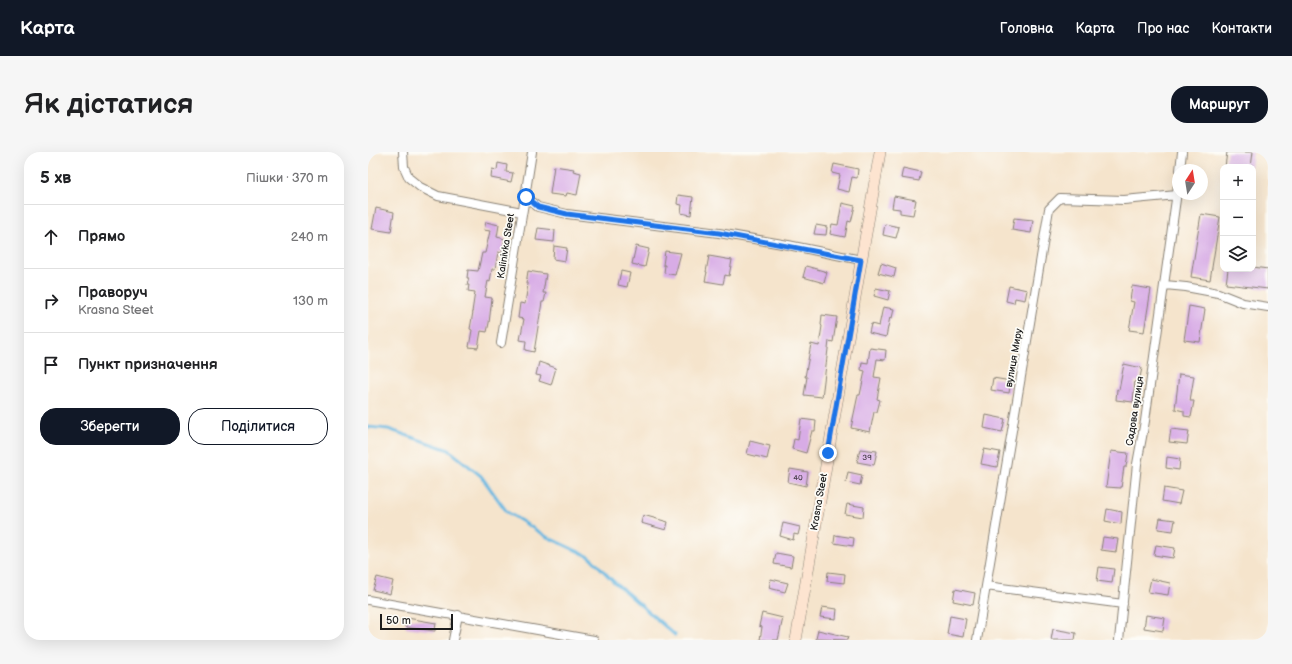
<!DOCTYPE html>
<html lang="uk">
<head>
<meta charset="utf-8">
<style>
	body { margin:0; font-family:"Balsamiq Sans",sans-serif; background:#f6f6f6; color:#202124 }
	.controls { position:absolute; right:12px; top:12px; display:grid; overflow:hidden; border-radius:8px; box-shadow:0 4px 16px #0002 }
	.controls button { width:36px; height:36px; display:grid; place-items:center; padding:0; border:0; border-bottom:1px solid #e0e0e0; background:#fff; color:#202124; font:20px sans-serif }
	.compass { position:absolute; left:804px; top:12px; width:36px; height:36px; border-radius:50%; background:#fff; box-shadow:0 4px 16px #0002; rotate:12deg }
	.scale { position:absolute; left:12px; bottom:10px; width:73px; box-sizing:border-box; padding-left:4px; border:2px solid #1c1c1c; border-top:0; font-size:11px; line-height:14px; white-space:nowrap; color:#1c1c1c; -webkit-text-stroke:3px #fdfcf7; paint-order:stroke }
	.stop { position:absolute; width:12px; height:12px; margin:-9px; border:3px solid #1a73e8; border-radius:50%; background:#fff }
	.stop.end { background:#1a73e8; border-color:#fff; box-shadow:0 1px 4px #0008 }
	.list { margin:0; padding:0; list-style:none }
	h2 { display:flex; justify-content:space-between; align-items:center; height:52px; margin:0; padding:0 16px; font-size:17px }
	h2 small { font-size:13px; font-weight:400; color:#757577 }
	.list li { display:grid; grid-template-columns:26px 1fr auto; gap:12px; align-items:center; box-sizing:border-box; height:64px; padding:0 16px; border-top:1px solid #e0e0e0 }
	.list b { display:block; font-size:15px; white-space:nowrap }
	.list p { margin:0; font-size:13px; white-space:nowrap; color:#757577 }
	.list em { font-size:13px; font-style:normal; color:#757577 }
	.actions { display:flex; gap:8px; padding:12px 16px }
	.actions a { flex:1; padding:9px 0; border:1px solid #111827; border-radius:16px; text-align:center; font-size:14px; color:#111827 }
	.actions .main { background:#111827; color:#fff }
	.icon { flex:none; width:22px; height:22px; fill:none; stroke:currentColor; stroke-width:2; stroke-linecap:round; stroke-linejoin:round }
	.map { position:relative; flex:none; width:900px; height:488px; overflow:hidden; border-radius:16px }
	header { display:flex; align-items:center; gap:24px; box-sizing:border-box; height:56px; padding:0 20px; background:#111827; color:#fff }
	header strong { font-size:19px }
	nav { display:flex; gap:22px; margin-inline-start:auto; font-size:14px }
	.intro { display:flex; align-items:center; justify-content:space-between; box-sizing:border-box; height:96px; padding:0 24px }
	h1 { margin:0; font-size:28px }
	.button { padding:10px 18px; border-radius:16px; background:#111827; color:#fff; font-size:14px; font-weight:700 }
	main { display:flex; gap:24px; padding:0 24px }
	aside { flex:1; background:#fff; border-radius:16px; box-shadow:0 4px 16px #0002 }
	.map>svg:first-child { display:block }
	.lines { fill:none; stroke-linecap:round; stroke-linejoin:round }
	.stream { stroke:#65b6e0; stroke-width:3 }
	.building { fill:#d8ace6 }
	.street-casing { stroke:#888074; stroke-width:10 }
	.secondary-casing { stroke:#888074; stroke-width:12 }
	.street { stroke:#fff; stroke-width:8 }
	.secondary { stroke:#fde4d0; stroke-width:11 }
	.route { stroke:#1a73e8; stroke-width:5 }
	.labels { text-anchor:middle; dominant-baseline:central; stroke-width:3.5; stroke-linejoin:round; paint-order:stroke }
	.number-label { font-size:8px; fill:#4b404e }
	.street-label { font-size:10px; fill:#1c1c1c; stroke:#fdfcf7 }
</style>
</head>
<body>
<header>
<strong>Карта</strong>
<nav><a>Головна</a><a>Карта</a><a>Про нас</a><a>Контакти</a></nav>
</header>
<div class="intro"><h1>Як дістатися</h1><a class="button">Маршрут</a></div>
<main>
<aside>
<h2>5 хв<small>Пішки · 370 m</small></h2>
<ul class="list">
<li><svg class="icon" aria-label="ahead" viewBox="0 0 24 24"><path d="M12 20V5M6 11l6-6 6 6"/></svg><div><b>Прямо</b></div><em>240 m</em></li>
<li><svg class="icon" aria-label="right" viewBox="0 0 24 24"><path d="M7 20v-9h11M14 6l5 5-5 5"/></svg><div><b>Праворуч</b><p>Krasna Steet</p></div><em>130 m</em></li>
<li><svg class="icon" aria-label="arrive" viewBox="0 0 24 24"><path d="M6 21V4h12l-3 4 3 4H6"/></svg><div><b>Пункт призначення</b></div></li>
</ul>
<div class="actions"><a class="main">Зберегти</a><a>Поділитися</a></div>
</aside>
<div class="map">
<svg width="900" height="488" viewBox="0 0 900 488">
	<rect width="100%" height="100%" fill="#fdfcf7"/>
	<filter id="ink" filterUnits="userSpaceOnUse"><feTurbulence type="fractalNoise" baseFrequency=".025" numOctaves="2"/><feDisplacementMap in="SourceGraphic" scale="8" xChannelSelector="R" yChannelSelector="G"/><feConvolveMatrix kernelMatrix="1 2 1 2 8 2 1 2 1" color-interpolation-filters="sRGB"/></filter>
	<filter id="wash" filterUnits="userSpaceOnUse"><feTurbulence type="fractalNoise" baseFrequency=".012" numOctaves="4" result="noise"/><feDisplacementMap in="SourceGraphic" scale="16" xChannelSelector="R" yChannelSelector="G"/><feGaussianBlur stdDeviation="0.9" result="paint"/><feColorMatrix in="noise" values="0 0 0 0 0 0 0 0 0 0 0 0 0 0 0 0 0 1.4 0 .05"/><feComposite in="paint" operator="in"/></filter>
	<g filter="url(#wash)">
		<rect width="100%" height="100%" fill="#f5e4cc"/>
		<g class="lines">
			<path class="stream" d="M0 275 20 277 81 298 113 324 139 360 179 385 222 405 244 428 307 483"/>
		</g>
		<g id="blocks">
			<path class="building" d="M859 0H885L883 15H857Z
				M130 11 139 13 138 20 145 21 143 30 123 26 124 17 129 18Z
				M466 12 490 17 489 26 484 25 481 40 469 37 472 23 464 21Z
				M186 14 206 17 205 19 213 21 209 43 199 41 198 44 182 42Z
				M535 16 553 20 551 29 533 26Z
				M310 43 325 45 323 63 313 61 314 53 309 52Z
				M526 44 548 48 545 63 532 61V57L524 56Z
				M474 51 487 54 483 70 480 69 477 85 462 82 464 72 470 73Z
				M8 56 26 60 23 80 4 77Z
				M833 62 852 65 842 128 823 125Z
				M646 66 665 68 663 81 644 78Z
				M118 70 131 73 129 85 137 87 134 101 130 100 127 117H124L122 130 120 129 117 145 124 146 121 171 119 180 113 179 110 196 101 195 104 178 102 177 105 160H104L107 140 100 139 101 133H99L101 126H99L100 118 110 119 114 101H117L122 79 116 78Z
				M517 72 531 75 528 86 515 83Z
				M448 73 459 75 458 83 446 82Z
				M170 76 187 78 186 90 168 88Z
				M186 94 199 96 197 109 185 107Z
				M268 94 281 97 277 115 264 112Z
				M297 99 313 101 307 123 296 121 297 113H295Z
				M341 104 364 108 361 124 357 123 355 132 337 129 339 120H338Z
				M513 111 528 116 526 125 510 121Z
				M438 114 459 120 456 131 435 125Z
				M885 115 900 117V137L858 132 860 117H885Z
				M160 119 178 122 175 141H178L176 150H174L166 200 157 198 158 189 152 188 156 167 150 166 152 151 157 152 160 132H158Z
				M253 119 262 121 259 135 250 133Z
				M641 134 659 138 657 148 647 146 646 151 638 149Z
				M764 134 783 137 776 180 761 178 766 150 762 149Z
				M508 136 522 139 520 148 506 144Z
				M821 154 837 157 832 190 816 188Z
				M515 155 526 157 524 166 522 165 518 185 501 181 503 172 511 174Z
				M454 163 469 165 465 190 461 189 454 245 436 243 439 225H437L443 192 451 194 454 174 453 173Z
				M502 196 518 198 517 208 509 207 506 225 513 226 509 247 512 248 509 260H506L502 280 483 276 490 243H492L497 219 493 218 494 210 500 211Z
				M171 210 188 216 183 233 171 229 173 224 168 223Z
				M756 212 774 216 771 230 767 229 765 250 748 248 749 237 751 238Z
				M811 222 826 224 822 249H826L823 265 816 264V259L807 257Z
				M625 226 643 229 641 241 623 238Z
				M618 263 637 267 634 280 616 276Z
				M433 267 448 269 447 279H444L438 301 424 297 426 287 430 288Z
				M803 277 821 279 819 292 801 290Z
				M382 289 402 294 399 307 379 302Z
				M492 297 509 299 506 313 489 310Z
				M616 297 632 300 629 315 613 312Z
				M743 299 760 301 758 315H756L753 336 738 335Z
				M799 305 812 307 811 318 798 316Z
				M422 317 440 320 438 334 420 330Z
				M480 320 494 323 492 333 478 330Z
				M796 336 814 339 811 352 794 349Z
				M479 352 496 355 495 365 477 362Z
				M739 357 754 360 753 372 737 369Z
				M275 363 300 370 298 378 273 371Z
				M792 366 807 368 805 379 790 377Z
				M415 371 432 375 430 383 426 382 425 388 412 384Z
				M467 383 486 386 485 394 466 391Z
				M735 385 750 387 748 400 733 398Z
				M788 393 807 396 805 406 786 403Z
				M408 401 425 404 423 415 406 412Z
				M731 415 746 417 744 431 729 429Z
				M460 420 477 422 476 431 459 429Z
				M9 425 25 429 22 442 5 438Z
				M403 427 420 431 417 440 401 436Z
				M783 427 802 431 800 443 780 440Z
				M587 437 607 441 605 453 585 449Z
				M454 455 469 457 468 467 452 465Z
				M394 461 415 466 410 488H392L394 475 391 474Z
				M778 463 797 466 795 479 776 476Z
				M582 464 598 467 595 485 579 482Z
				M39 466 68 471 67 479 37 475Z
				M685 477 708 481 707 488H683Z
				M450 478 480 485 479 488 448 487Z"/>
		</g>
	</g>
	<g filter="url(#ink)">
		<use href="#blocks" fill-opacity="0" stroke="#888074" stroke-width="1"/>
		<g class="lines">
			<defs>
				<path id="street" d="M35 0 36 15 41 26 52 35 70 44 154 60
					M812 18 814 0
					M157 45 170 55 199 62 351 81 420 93 493 108
					M797 133 818 135 850 141 875 151 900 155
					M133 191 157 45 164 0
					M618 434 755 452
					M0 448 226 488
					M85 488 90 463
					M609 488 681 57 692 46 756 48 809 43
					M751 488 769 312 777 269 810 33"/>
				<path id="secondary" d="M428 488 512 0"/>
			</defs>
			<use href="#street" class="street-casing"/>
			<use href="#secondary" class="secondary-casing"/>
			<use href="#street" class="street"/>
			<use href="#secondary" class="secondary"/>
		</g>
	</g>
	<g class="lines" filter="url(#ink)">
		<path class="route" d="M158 45 170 55 199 62 351 81 493 108 460 301"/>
	</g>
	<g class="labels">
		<g class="number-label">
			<text x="499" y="305">39</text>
			<text x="430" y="325">40</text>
		</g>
		<g class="street-label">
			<text transform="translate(138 94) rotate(-81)">Kalinivka Steet</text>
			<text transform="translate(646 206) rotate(-80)">вулиця Миру</text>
			<text transform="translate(767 259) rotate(-81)">Садова вулиця</text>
			<text transform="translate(451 350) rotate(-80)">Krasna Steet</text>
		</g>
	</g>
</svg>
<div class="controls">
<button>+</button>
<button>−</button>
<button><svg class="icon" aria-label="layers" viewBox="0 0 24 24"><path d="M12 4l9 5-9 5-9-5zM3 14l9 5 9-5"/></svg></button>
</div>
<svg class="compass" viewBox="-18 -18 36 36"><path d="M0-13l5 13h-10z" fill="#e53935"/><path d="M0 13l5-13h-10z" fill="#757577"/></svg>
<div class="scale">50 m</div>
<div class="stop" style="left:158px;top:45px"></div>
<div class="stop end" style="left:460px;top:301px"></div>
</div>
</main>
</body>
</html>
